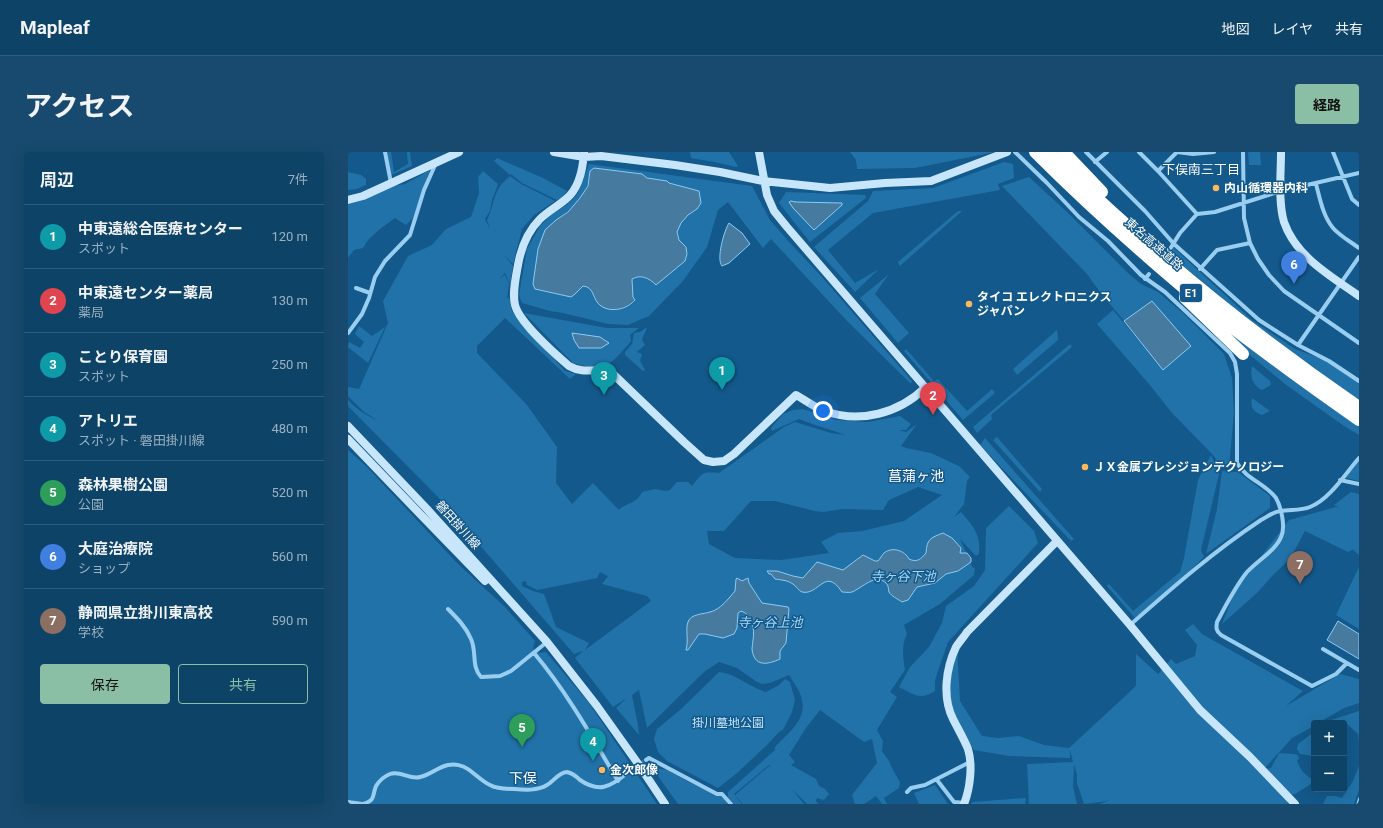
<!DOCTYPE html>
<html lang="ja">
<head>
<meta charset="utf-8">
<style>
	body { margin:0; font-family:Roboto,"Noto Sans JP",sans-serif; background:#174a6e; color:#f1f3f6 }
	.controls { position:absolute; right:12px; bottom:12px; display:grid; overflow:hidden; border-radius:4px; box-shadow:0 4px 16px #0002 }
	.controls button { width:36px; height:36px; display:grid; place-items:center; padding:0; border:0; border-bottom:1px solid #2e5c7c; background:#0e4368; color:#f1f3f6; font:20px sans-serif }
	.you { position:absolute; left:475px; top:259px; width:14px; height:14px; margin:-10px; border:3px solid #fff; border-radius:50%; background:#1a73e8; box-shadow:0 0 0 6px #1a73e833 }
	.badge { display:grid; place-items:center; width:26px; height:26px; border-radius:50%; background:#8abfa5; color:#fff; font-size:13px; font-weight:700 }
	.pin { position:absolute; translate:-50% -33px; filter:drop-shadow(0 1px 2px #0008) }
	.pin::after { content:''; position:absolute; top:21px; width:14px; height:12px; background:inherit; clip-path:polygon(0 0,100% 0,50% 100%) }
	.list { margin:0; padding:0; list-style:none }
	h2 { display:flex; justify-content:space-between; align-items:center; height:52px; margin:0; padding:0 16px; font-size:17px }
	h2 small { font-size:13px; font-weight:400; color:#9bb0c0 }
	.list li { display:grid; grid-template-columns:26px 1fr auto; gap:12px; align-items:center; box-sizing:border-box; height:64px; padding:0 16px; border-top:1px solid #2e5c7c }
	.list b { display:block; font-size:15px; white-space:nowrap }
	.list p { margin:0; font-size:13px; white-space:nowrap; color:#9bb0c0 }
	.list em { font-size:13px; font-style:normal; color:#9bb0c0 }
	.actions { display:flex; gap:8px; padding:12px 16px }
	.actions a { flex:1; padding:9px 0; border:1px solid #8abfa5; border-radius:4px; text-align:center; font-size:14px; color:#8abfa5 }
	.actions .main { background:#8abfa5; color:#111 }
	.map { position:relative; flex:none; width:1011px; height:652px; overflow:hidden; border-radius:4px }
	header { display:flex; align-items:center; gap:24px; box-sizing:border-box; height:56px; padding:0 20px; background:#0e4368; border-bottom:1px solid #2e5c7c }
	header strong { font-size:19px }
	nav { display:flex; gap:22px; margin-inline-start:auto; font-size:14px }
	.intro { display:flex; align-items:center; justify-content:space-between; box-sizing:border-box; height:96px; padding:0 24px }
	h1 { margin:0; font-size:28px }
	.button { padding:10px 18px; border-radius:4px; background:#8abfa5; color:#111; font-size:14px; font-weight:700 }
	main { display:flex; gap:24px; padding:0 24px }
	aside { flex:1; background:#0e4368; border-radius:4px; box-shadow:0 4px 16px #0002 }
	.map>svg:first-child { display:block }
	.green { fill:#2172a8; fill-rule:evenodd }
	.water { fill:#477a9f; stroke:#8ccbf4 }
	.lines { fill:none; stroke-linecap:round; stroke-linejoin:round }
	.stream { stroke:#8ccbf4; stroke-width:1.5 }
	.street-tunnel { stroke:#36729c; stroke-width:4; stroke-dasharray:4 2; stroke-linecap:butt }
	.street { stroke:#9acef1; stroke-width:4 }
	.secondary { stroke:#c8e6fb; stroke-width:8 }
	.highway { stroke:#fff; stroke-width:12 }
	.poi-dot { fill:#ffb75a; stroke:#13598b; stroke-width:1.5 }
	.labels { text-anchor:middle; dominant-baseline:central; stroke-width:3; stroke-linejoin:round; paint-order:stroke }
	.shield { fill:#13598b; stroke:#b8cddc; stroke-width:1 }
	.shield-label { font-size:11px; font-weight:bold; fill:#fff }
	.poi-label { font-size:12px; font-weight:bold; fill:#fff; stroke:#13598b; text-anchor:start }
	.street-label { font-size:12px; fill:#fff; stroke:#13598b }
	.park-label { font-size:12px; fill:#c1e4fc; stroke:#13598b }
	.neighbourhood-label { font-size:13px; fill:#fff; stroke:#13598b }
	.water-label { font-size:13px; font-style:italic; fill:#a6d7f8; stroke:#13598b }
	.quarter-label { font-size:14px; fill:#fff; stroke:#13598b }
</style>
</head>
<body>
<header>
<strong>Mapleaf</strong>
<nav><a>地図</a><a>レイヤ</a><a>共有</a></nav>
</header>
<div class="intro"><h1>アクセス</h1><a class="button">経路</a></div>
<main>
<aside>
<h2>周辺<small>7件</small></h2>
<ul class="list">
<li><span class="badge" style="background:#0f9aa8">1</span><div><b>中東遠総合医療センター</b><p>スポット</p></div><em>120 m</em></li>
<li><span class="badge" style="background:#e0444e">2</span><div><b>中東遠センター薬局</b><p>薬局</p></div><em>130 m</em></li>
<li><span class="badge" style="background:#0f9aa8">3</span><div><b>ことり保育園</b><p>スポット</p></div><em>250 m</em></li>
<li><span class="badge" style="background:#0f9aa8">4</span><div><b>アトリエ</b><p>スポット · 磐田掛川線</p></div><em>480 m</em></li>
<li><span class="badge" style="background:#2e9e5b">5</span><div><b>森林果樹公園</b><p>公園</p></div><em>520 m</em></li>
<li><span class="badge" style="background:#3f7fe0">6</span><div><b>大庭治療院</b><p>ショップ</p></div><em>560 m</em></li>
<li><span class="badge" style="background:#8d6e63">7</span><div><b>静岡県立掛川東高校</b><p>学校</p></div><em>590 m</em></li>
</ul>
<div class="actions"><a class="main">保存</a><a>共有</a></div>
</aside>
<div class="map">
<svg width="1011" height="652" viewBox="0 0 1011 652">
	<rect width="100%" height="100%" fill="#13598b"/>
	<path class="green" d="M39 0H43L46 20 60 12 59 0H62L64 14 43 23Z
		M342 0H381L390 14 388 15 366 10 343 6Z
		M502 0H647L567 16 509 17 508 8Z
		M900 0H912L913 13H901Z
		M149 6 195 26 219 39 213 46 209 48 174 31 163 22 162 23 146 9Z
		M656 10 665 12 666 26 650 32 652 38 525 61 480 98 507 131 531 117 507 140 466 95 520 49 525 39 585 36Z
		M241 12 404 34 422 68 442 91 474 125 564 229 563 232 499 169 423 87 415 96 380 50 370 58 359 95 335 129 301 164 280 173 260 172 215 161 202 159 174 151 171 143 179 97 192 74 202 64 222 50 230 41ZM242 19 294 22 299 26 319 29 321 31 351 39 353 51 349 57 340 63 332 71 329 80 331 88 338 95 301 126 289 124 284 127 285 145 287 149C286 150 285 152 283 153 274 159 256 158 249 150 244 143 245 135 235 134L227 142 223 145 187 137 208 68C220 60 233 49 239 35 241 30 241 24 242 19Z
		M82 18 65 66 58 73 47 66 32 77 20 88 15 96 6 98 0 106V52L38 35 57 32Z
		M135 19 150 32 144 48 142 59 137 67 142 77 139 68C145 57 145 43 153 33 155 30 159 27 162 24L173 32 207 49 186 63 174 77 165 112 155 102 165 114 162 133 157 121 152 127 157 123 161 132 159 147 161 145 164 159 170 166 217 219 228 222 222 227 157 166 129 194V201L179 253 209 295 208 331 224 352 245 331 271 358C278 350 288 353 294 340L307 337 317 339 322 338 329 330H340L344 334C355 320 354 320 371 321L436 275 447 270 483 281 498 283 464 272 451 267 424 279 423 276 435 262 445 258 455 257 488 268 520 270 552 264 563 272 558 278H551L558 280 569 272 553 294 558 296 583 301 611 314 622 325 619 329 616 352 606 365 613 360C625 374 633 382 631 402L628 404 612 387 625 416 627 415 626 423 592 452 556 473 559 482C553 493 555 506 557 518L542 540 549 545 529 578 535 589 534 599 541 609 545 618 552 630 551 636 536 646 539 652H534L528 644 516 652H507L504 643 529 611 524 587 516 590 472 558 458 576 441 603 447 610 443 613 468 627 471 634 477 637 481 642 476 648 469 646 468 649 470 652H459L443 636 456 652H395L387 643 421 614 423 616 421 613 386 642 394 652H386L380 645V640L427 598V595C439 582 459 568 454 548 453 540 445 530 441 523L422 531 414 532 409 530 389 516 371 510 356 520 299 576 291 538 284 543 290 573 291 583 268 556 279 546 265 555 227 506 235 499 226 502 90 345 0 254 2 253H0V248C7 256 19 264 29 268L16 260 0 244V235L11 237 40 171 35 149 60 104 84 93 98 77 123 65 131 41 130 25ZM570 335 594 343 556 369 514 379 490 381 473 390 481 401 433 408 387 406 361 392 359 379H376L403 349H427L467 359 475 360 495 357 535 358 541 348ZM252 420 260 424 254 432 299 444 303 449 237 498 241 491 208 475 196 442 185 439 174 434V430L178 429 179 433 189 438 249 426Z
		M0 20 13 23 18 27V33L9 37 0 38Z
		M681 25 719 60 781 122 793 132 810 140 836 162 876 202 884 226 886 260 881 316 871 313 866 304 824 261 801 232 749 172 765 158 815 217 804 150 776 169C764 154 750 139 740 123L654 34Z
		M438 40 517 43 518 46 462 90 431 51Z
		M610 59H614L552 114 550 110Z
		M826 96 904 168 947 197 982 210 1011 231V250L908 174 821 102Z
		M541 122 527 142 561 181 550 191 512 146Z
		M176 161 259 176H291L282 183 283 189C264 212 257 221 225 211Z
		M863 164 1011 273V283L996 274 937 232 896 198Z
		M11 174 24 184 37 175 20 211 0 195 1 190 12 196 16 190 7 182Z
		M299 175C298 180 295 183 294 188L297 193 289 200 294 202 292 209 297 218 295 219 277 203V200L284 192 286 181 292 180Z
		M709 178 710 188 669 223 665 217Z
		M722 192 724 195 643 263 644 267 629 281 625 275Z
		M558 197 586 229 590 227 619 259 644 237 647 241 615 268 556 199Z
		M904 214 922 229 923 233 914 238C904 233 902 225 904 214Z
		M904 246 922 259 914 263C905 259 902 256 904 246Z
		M649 285 694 337 692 340 645 288Z
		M637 286 726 387 723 389 632 293Z
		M0 298 19 315 109 411 157 455 187 489 185 496 187 499 188 498 191 501 198 500 241 551 309 652H0Z
		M863 303 871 322 853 398 856 405 828 432 787 466 759 434 761 432 785 459 832 420 836 406 850 328Z
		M1011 307V329L998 326Z
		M874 319 890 320 922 344V356L858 402 869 357Z
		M1003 340 1011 342V403L1005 398 1006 397 1000 400 957 379 942 407 926 422 909 441 874 472 887 439 941 368 988 355 992 356 986 353Z
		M661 354 686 379 690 391 600 490 587 528V539C572 549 565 542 551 535L562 515 581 495 594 471 598 454 626 434 637 418 638 376Z
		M1011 415V477L988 463Z
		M845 472 854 482 955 539 938 554 992 522 1011 527V551L996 556 970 571H966V574L944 586 916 617 923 616 931 601 946 602 950 603 951 607 949 608C952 618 956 622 964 627L963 632 947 642 941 643 932 633 940 652H752L761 648 753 650 736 652 729 631V623L726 612 725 635 729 652H681L679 612 725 610 722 598V606L661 604 626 598 603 562 598 535 609 494 612 549 634 584 650 586 671 584 696 593 721 596 788 534V502L810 522 823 507 828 512 847 504 849 493 837 478Z
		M371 520C389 522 401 535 418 540L431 533 437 527 442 530 447 548 444 560 435 578 432 579 420 592 388 622 370 636 319 609 310 600 306 587 309 577 333 557Z
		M1011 559V589L1010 582 998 571 994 570 983 571 987 568 980 569Z
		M966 580V604L952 602 949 597 950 592Z
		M302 613 307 616 320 618 339 629 373 644 380 652H330Z
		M1011 614V638L1006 652H975L979 644H987L994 646 1005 629Z
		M587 633 600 652H571L566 641Z
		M678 646 677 652H623L624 650Z"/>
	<path class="water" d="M246 16 294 22 299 26 319 29 321 31 351 39 353 51 349 57 340 63 333 71 329 80 331 88 338 95 339 102 337 109 308 133C301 126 293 122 284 127L285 145 287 148C280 157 263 161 253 154 244 148 247 135 235 134L227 142 223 145 187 137 185 132 190 97 197 78 208 68 220 60 232 46 240 34 242 19Z
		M443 49 448 50 494 51V53L466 78 445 56 441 50Z
		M381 71 394 81 402 92 381 111 374 114C368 107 376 79 381 71Z
		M804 149 843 194 815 218 776 169Z
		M224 181 252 185 261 191 253 196H231L226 188Z
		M595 381 604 386 613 396 612 401H619L623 406V410L610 419 598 422 587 431 569 435 560 448 554 450C550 447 543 444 541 440 540 437 541 434 538 431 527 421 514 436 504 440 501 441 497 440 494 440 477 414 471 444 454 440 451 439 448 434 445 432 439 428 433 428 427 427L423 422H421L419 419H429L445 424 455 426 469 410 495 418 515 403 527 409H530C532 407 534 403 536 401 545 394 557 399 561 407 569 411 573 407 578 401 579 387 582 386 595 381Z
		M389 426 394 429 400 426 401 431 414 451 440 455 441 457 438 491 432 499V507C419 513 406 515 404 497 404 494 405 491 405 488 407 477 404 462 393 459L390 461 389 476 386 482 375 486 357 482H351L340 498H338C341 487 337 478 340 470 342 462 356 462 362 460 372 458 381 446 387 439L388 427Z
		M990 469 1011 482V507L979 488Z"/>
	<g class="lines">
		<path class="stream" d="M1009 652 1011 646"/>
		<path class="street-tunnel" d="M278 622 298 608"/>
		<path class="street" d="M37 0 43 31
			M667 0 699 31 731 65 760 89 793 123 817 140 882 201 887 210 889 222V311C898 327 918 332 928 346 933 355 938 375 933 385 928 398 909 409 899 420 887 435 878 453 869 470 868 476 868 479 873 483L964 534 988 522 999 511
			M738 0 797 59 826 92 911 168 950 193 981 209 1011 229
			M791 0 810 19 849 62
			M829 0 845 2 866 0
			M895 0 896 66 902 91 910 107 921 123 936 139 1011 191
			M985 0 1004 47 1011 53
			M747 10 759 0
			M810 19 829 0
			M968 32C972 47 975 64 985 76 992 84 1003 90 1011 96
			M822 97 832 81 849 62 867 60 933 39 1011 21
			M852 117 869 98 902 91
			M797 127 801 122
			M8 136 22 141
			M0 181 14 162 21 146 27 125 37 109 62 83 76 38 88 11
			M950 193 1011 105
			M992 328 1011 332
			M100 457C109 466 118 475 123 487 129 500 123 514 133 525L152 524 163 519 199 490
			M782 473C824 436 866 399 913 368 919 365 925 360 932 359 942 357 952 359 962 355 982 347 997 322 1011 306
			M975 497 1011 518
			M186 501C219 540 244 585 270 629
			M298 608 301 606 369 642H374L383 652
			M589 628 606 650 617 651
			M559 640 563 636 577 633 622 610
			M0 650 14 652
			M15 652C28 648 24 644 28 634 31 629 37 624 42 622 52 618 62 628 72 625 82 623 90 615 100 613 119 609 127 626 142 633 149 637 158 637 166 637 177 638 189 639 199 633 205 630 211 620 219 620 224 621 229 625 232 628 251 641 262 635 278 622"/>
		<path class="secondary" d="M206 0 236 5 253 4 327 13 372 20 415 29 482 36 537 31 583 29 659 0
			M236 0C235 16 232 36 218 47 210 54 200 59 192 67 179 80 173 96 170 113 168 125 164 141 167 153 171 170 207 202 221 214 237 223 249 215 263 220L336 290 356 308 365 310 376 309 386 302 448 243C457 248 467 256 477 259 512 272 551 261 577 236
			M411 0 419 43 426 59 439 75 782 473 852 558 902 605 947 652
			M933 0C933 21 930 50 936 70 948 105 983 124 1011 144
			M0 48 15 44 111 0
			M0 274 79 357 199 490 249 554 291 613 317 652
			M0 287 72 362 137 429
			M616 652C622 637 625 613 620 597 616 587 610 577 605 567 594 545 598 516 608 495 611 490 616 485 619 480L709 389"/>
		<path class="highway" d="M687 0C744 57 805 111 867 162 914 199 962 234 1011 268
			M701 0C796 94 901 180 1011 255
			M716 0 754 40
			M837 146 895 202"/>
	</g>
	<g class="poi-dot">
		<circle cx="868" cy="36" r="4"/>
		<circle cx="621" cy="152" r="4"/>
		<circle cx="737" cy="315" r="4"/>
		<circle cx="254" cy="618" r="4"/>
	</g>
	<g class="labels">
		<rect class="shield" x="832" y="132" width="22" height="18" rx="3"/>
		<g class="shield-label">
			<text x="843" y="141">E1</text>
		</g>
		<g class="poi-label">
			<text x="876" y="36">内山循環器内科</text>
			<text x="629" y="145">タイコ エレクトロニクス<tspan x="629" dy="14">ジャパン</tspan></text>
			<text x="745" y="315">ＪＸ金属プレシジョンテクノロジー</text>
			<text x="262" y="618">金次郎像</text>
		</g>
		<g class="street-label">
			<text transform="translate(806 92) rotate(41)">東名高速道路</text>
			<text transform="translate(110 373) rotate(48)">磐田掛川線</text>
		</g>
		<g class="park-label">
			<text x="380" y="571">掛川墓地公園</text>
		</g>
		<g class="neighbourhood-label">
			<text x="853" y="17">下俣南三丁目</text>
		</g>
		<g class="water-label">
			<text x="555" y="424">寺ヶ谷下池</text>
			<text x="422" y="470">寺ヶ谷上池</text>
		</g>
		<g class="quarter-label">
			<text x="568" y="324">菖蒲ヶ池</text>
			<text x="175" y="626">下俣</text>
		</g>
	</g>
</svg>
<div class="controls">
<button>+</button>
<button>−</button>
</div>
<div class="you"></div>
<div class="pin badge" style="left:374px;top:238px;background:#0f9aa8">1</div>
<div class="pin badge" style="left:585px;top:263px;background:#e0444e">2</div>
<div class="pin badge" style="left:256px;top:243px;background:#0f9aa8">3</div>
<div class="pin badge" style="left:245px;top:609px;background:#0f9aa8">4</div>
<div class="pin badge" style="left:174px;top:595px;background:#2e9e5b">5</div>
<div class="pin badge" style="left:946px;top:132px;background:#3f7fe0">6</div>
<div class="pin badge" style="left:952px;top:432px;background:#8d6e63">7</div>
</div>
</main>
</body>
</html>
